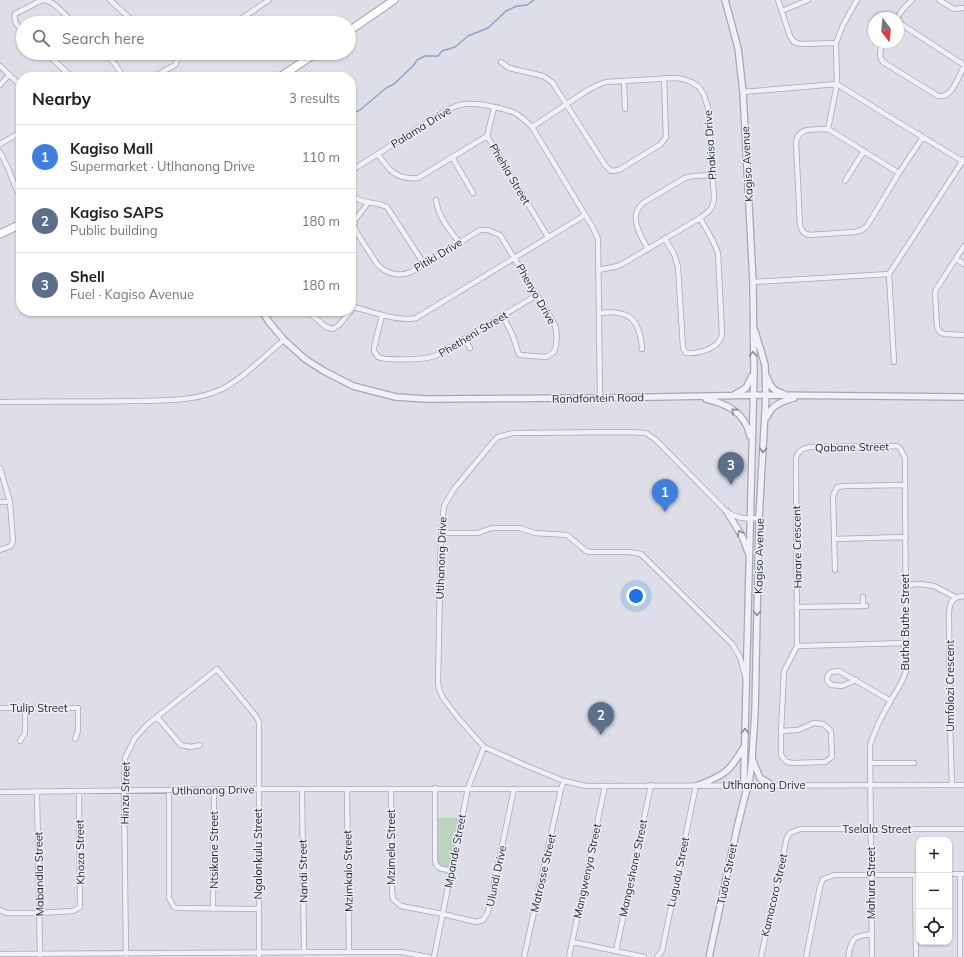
<!DOCTYPE html>
<html lang="en">
<head>
<meta charset="utf-8">
<style>
	body { margin:0; font-family:Mulish,sans-serif; background:#f2f2f2; color:#202124 }
	.controls { position:absolute; right:12px; bottom:12px; display:grid; overflow:hidden; border-radius:8px; box-shadow:0 1px 3px #0004 }
	.controls button { width:36px; height:36px; display:grid; place-items:center; padding:0; border:0; border-bottom:1px solid #e0e0e0; background:#fff; color:#202124; font:20px sans-serif }
	.compass { position:absolute; left:868px; top:12px; width:36px; height:36px; border-radius:50%; background:#fff; box-shadow:0 1px 3px #0004; rotate:164deg }
	.you { position:absolute; left:636px; top:596px; width:14px; height:14px; margin:-10px; border:3px solid #fff; border-radius:50%; background:#1a73e8; box-shadow:0 0 0 6px #1a73e833 }
	.badge { display:grid; place-items:center; width:26px; height:26px; border-radius:50%; background:#1a73e8; color:#fff; font-size:13px; font-weight:700 }
	.pin { position:absolute; translate:-50% -33px; filter:drop-shadow(0 1px 2px #0008) }
	.pin::after { content:''; position:absolute; top:21px; width:14px; height:12px; background:inherit; clip-path:polygon(0 0,100% 0,50% 100%) }
	.list { margin:0; padding:0; list-style:none }
	h2 { display:flex; justify-content:space-between; align-items:center; height:52px; margin:0; padding:0 16px; font-size:17px }
	h2 small { font-size:13px; font-weight:400; color:#757577 }
	.list li { display:grid; grid-template-columns:26px 1fr auto; gap:12px; align-items:center; box-sizing:border-box; height:64px; padding:0 16px; border-top:1px solid #e0e0e0 }
	.list b { display:block; font-size:15px; white-space:nowrap }
	.list p { margin:0; font-size:13px; white-space:nowrap; color:#757577 }
	.list em { font-size:13px; font-style:normal; color:#757577 }
	.icon { flex:none; width:22px; height:22px; fill:none; stroke:currentColor; stroke-width:2; stroke-linecap:round; stroke-linejoin:round }
	.map { position:relative; flex:none; width:964px; height:957px; overflow:hidden }
	.search { position:absolute; background:#fff; box-shadow:0 1px 3px #0004; left:16px; top:16px; width:340px; height:44px; display:flex; align-items:center; gap:10px; box-sizing:border-box; padding:0 14px; border-radius:22px; color:#757577; font-size:15px }
	.panel { position:absolute; background:#fff; box-shadow:0 1px 3px #0004; left:16px; top:72px; width:340px; height:244px; border-radius:16px }
	.map>svg:first-child { display:block }
	.green { fill:#bdd2be }
	.lines { fill:none; stroke-linecap:round; stroke-linejoin:round }
	.stream { stroke:#959fca; stroke-width:1.5 }
	.minor-casing { stroke:#a6a7b5; stroke-width:6 }
	.tertiary-casing { stroke:#a6a7b5; stroke-width:8 }
	.primary-casing { stroke:#9b9eb4; stroke-width:9 }
	.minor { stroke:#f0f0f6; stroke-width:4.5 }
	.tertiary { stroke:#f0f0f6; stroke-width:5.5 }
	.primary { stroke:#fff; stroke-width:7 }
	.oneway { stroke:#8b8c9a }
	.labels { text-anchor:middle; dominant-baseline:central; stroke-width:3; stroke-linejoin:round; paint-order:stroke }
	.street-label { font-size:11px; fill:#26273f; stroke:#ecedf5 }
</style>
</head>
<body>
<div class="map">
<svg width="964" height="957" viewBox="0 0 964 957">
	<rect width="100%" height="100%" fill="#dddee8"/>
	<path class="green" d="M438 818H459L450 867C444 869 439 866 437 861Z"/>
	<g class="lines">
		<path class="stream" d="M351 114 360 110 386 88 394 84 413 66 417 60 425 56H438L442 51 455 47 468 36 488 28 506 11 517 6 527 5 534 0"/>
		<defs>
			<path id="minor" d="M110 0 135 23
				M778 0 790 36 794 42 801 44 836 43
				M939 0 954 9 964 8
				M782 11 808 0
				M897 18 903 9 912 0
				M898 22 964 65
				M235 23 269 0
				M23 31C18 26 13 22 15 14L42 0C54 0 65 15 73 23
				M883 42C880 49 878 56 883 62L938 96C952 99 959 76 964 66
				M46 53 72 77
				M105 53 115 64 123 77
				M501 62 509 68 543 76 552 82 605 165 611 171 619 170 661 144 666 137 664 78
				M0 66 21 86
				M153 77 175 65 178 59V53
				M624 81 625 109
				M0 85 9 75
				M743 92 837 84 888 116 964 162
				M494 108 487 136 548 237
				M532 127 588 90 598 85 606 82 675 78 683 79 691 82 699 87 704 95 708 108 714 196C714 208 709 212 700 218L624 263 618 266 599 270
				M828 129 899 173 867 226 862 230 855 232 809 235 803 232 800 226 796 142C799 126 814 130 828 129Z
				M828 129 837 84 836 43 843 25 857 0
				M0 144 21 132
				M0 152 8 168 17 191 21 196
				M378 154C388 170 397 180 418 178L487 136
				M452 157 473 193
				M351 171 442 113C450 109 457 104 465 104 478 103 503 108 515 113 521 116 527 122 532 127L593 228 598 239 600 398
				M899 173 923 137
				M845 181 864 151
				M351 195C363 205 376 201 387 207L424 264
				M436 200C438 216 449 230 459 242
				M368 203 355 220 354 225 357 233 377 264C386 274 399 277 411 272L480 230H488L500 235 554 323C558 332 557 344 554 352L546 357 520 355 518 352 513 336 503 316
				M665 239 674 254 678 267 683 348 686 353C699 354 721 348 722 333L718 253 713 241 700 218
				M964 246 937 288 935 292 937 327 940 332 944 334 964 335
				M648 249C640 235 628 216 643 203L685 178 693 176 712 175
				M956 259 964 264
				M889 274 894 362
				M753 282 889 274 964 159
				M351 304 354 307C372 312 399 322 416 318L585 215
				M307 311 326 327 333 329 339 325 354 307
				M599 313C629 309 640 319 642 349
				M382 315 374 348V351L378 357C387 361 428 360 437 355L537 295
				M465 339 470 348
				M0 402C45 401 90 402 134 401 163 400 195 402 222 389 245 377 264 356 284 340
				M0 468 10 502 13 541 11 546 0 550
				M0 502H10
				M759 518C746 519 739 519 727 512L656 440 646 433 629 432 513 433 498 437 493 442 454 489 444 506 441 533 438 682 439 689 443 698 459 719 484 747 527 766 564 781 586 786 964 785
				M441 533H478L492 528H520L535 533 567 535 586 551 590 552H629L641 554 732 644 740 657 745 676
				M834 539 906 537
				M835 570 833 496 837 487 845 486 905 485
				M906 585 921 584 934 586 955 597
				M863 606V597
				M798 607 866 606
				M797 646 796 458C798 451 802 448 810 447L897 446 900 448 905 458 906 671C903 682 897 690 891 700 883 714 874 730 870 746L872 957
				M797 646 907 643
				M856 680 842 686 831 685 827 680 828 675 831 672 839 671 891 701
				M0 708H78V731L75 739
				M157 717 181 745 191 747 200 745
				M814 723 823 724 831 731 832 757 825 762 793 763 787 762 782 757 781 754V731L798 730Z
				M781 731 784 671 797 646
				M20 741 25 733V708
				M870 763H914
				M952 785 950 726 949 612C950 601 953 597 964 596
				M435 788V861C437 870 443 869 451 870
				M302 789 304 952
				M347 789 349 952
				M391 790 392 891 393 899 401 906 443 914 476 922 483 920 488 912 514 789
				M169 791V898L174 907 177 908 259 909
				M0 792 258 789H561L564 781
				M37 792 40 956
				M949 874H964
				M915 875 916 957
				M213 909 214 791
				M0 910 7 913H39L73 911 80 907 79 791
				M573 942 644 957
				M616 951 651 785
				M0 954 349 952H401L429 957
				M126 957 124 790 125 758 135 738 148 724 217 669 255 715 259 722V957
				M434 957 468 788 484 747
				M524 957 561 789
				M569 957 605 786
				M657 957 662 951 696 785
				M761 957 787 837 790 833 800 829H964
				M806 957 820 887 823 879 834 875H919
				M848 957C852 939 852 936 872 934
				M960 957V874"/>
			<path id="tertiary" d="M725 0 738 48 743 92 753 282 754 373 744 771V784L746 792
				M262 311 269 322 284 340 305 359 324 371 353 386 396 397 426 399 600 398 766 395 964 397
				M767 377C770 387 774 391 784 394
				M734 395 746 388 752 376
				M706 399C727 404 745 412 750 436
				M767 417C771 405 783 401 794 398
				M727 512 742 536 748 552
				M753 761 760 778 772 785
				M699 785C725 775 730 771 744 747
				M709 957 737 828 746 792 749 785 752 759 755 712 759 518 766 395 765 365 755 331"/>
			<path id="primary" d="M349 31 394 0
				M280 77 316 53
				M0 234 21 224"/>
		</defs>
		<use href="#minor" class="minor-casing"/>
		<use href="#tertiary" class="tertiary-casing"/>
		<use href="#primary" class="primary-casing"/>
		<use href="#minor" class="minor"/>
		<use href="#tertiary" class="tertiary"/>
		<use href="#primary" class="primary"/>
	</g>
	<defs><path id="oneway-chevron" d="M-2-3.5L2.5 0L-2 3.5" fill="none" stroke-width="1.6" stroke-linecap="round" stroke-linejoin="round"/></defs>
	<g class="oneway">
		<use href="#oneway-chevron" transform="translate(753 354) rotate(-91)"/>
		<use href="#oneway-chevron" transform="translate(734 411) rotate(-139)"/>
		<use href="#oneway-chevron" transform="translate(763 450) rotate(93)"/>
		<use href="#oneway-chevron" transform="translate(740 533) rotate(-116)"/>
		<use href="#oneway-chevron" transform="translate(757 613) rotate(91)"/>
		<use href="#oneway-chevron" transform="translate(745 731) rotate(-88)"/>
	</g>
	<g class="labels">
		<g class="street-label">
			<text transform="translate(421 127) rotate(-32)">Palama Drive</text>
			<text transform="translate(710 145) rotate(-94)">Phakisa Drive</text>
			<text transform="translate(747 164) rotate(-93)">Kagiso Avenue</text>
			<text transform="translate(510 174) rotate(59)">Phehla Street</text>
			<text transform="translate(438 255) rotate(-31)">Pitiki Drive</text>
			<text transform="translate(536 294) rotate(60)">Phenyo Drive</text>
			<text transform="translate(473 334) rotate(-31)">Phetheni Street</text>
			<text transform="translate(598 398) rotate(-1)">Randfontein Road</text>
			<text transform="translate(852 447) rotate(-1)">Qabane Street</text>
			<text transform="translate(797 547) rotate(-91)">Harare Crescent</text>
			<text transform="translate(759 556) rotate(-89)">Kagiso Avenue</text>
			<text transform="translate(441 558) rotate(-88)">Utlhanong Drive</text>
			<text transform="translate(905 622) rotate(-90)">Butha Buthe Street</text>
			<text transform="translate(950 686) rotate(-90)">Umfolozi Crescent</text>
			<text x="39" y="708">Tulip Street</text>
			<text x="764" y="785">Utlhanong Drive</text>
			<text transform="translate(213 790) rotate(-1)">Utlhanong Drive</text>
			<text transform="translate(125 793) rotate(-89)">Hinza Street</text>
			<text x="877" y="829">Tselala Street</text>
			<text transform="translate(391 847) rotate(-90)">Mzimela Street</text>
			<text transform="translate(214 850) rotate(-90)">Ntsikane Street</text>
			<text transform="translate(455 851) rotate(-79)">Mpande Street</text>
			<text transform="translate(80 852) rotate(-91)">Khoza Street</text>
			<text transform="translate(258 854) rotate(-90)">Ngalonkulu Street</text>
			<text transform="translate(633 868) rotate(-78)">Mangeshane Street</text>
			<text transform="translate(303 871) rotate(-91)">Nandi Street</text>
			<text transform="translate(348 871) rotate(-91)">Mzimkalo Street</text>
			<text transform="translate(587 871) rotate(-78)">Mangwenya Street</text>
			<text transform="translate(678 872) rotate(-78)">Lugudu Street</text>
			<text transform="translate(543 873) rotate(-77)">Matrosse Street</text>
			<text transform="translate(39 874) rotate(-91)">Mabandla Street</text>
			<text transform="translate(727 874) rotate(-78)">Tudor Street</text>
			<text transform="translate(496 876) rotate(-78)">Ulundi Drive</text>
			<text transform="translate(871 883) rotate(-90)">Mahura Street</text>
			<text transform="translate(774 895) rotate(-77)">Kamacoro Street</text>
		</g>
	</g>
</svg>
<div class="controls">
<button>+</button>
<button>−</button>
<button><svg class="icon" aria-label="locate" viewBox="0 0 24 24"><circle cx="12" cy="12" r="6"/><path d="M12 2v4M12 18v4M2 12h4M18 12h4"/></svg></button>
</div>
<svg class="compass" viewBox="-18 -18 36 36"><path d="M0-13l5 13h-10z" fill="#e53935"/><path d="M0 13l5-13h-10z" fill="#757577"/></svg>
<div class="you"></div>
<div class="pin badge" style="left:665px;top:512px;background:#3f7fe0">1</div>
<div class="pin badge" style="left:601px;top:735px;background:#5c6f8a">2</div>
<div class="pin badge" style="left:731px;top:485px;background:#5c6f8a">3</div>
<div class="search"><svg class="icon" aria-label="search" viewBox="0 0 24 24"><circle cx="10" cy="10" r="6"/><path d="M15 15l6 6"/></svg>Search here</div>
<section class="panel">
<h2>Nearby<small>3 results</small></h2>
<ul class="list">
<li><span class="badge" style="background:#3f7fe0">1</span><div><b>Kagiso Mall</b><p>Supermarket · Utlhanong Drive</p></div><em>110 m</em></li>
<li><span class="badge" style="background:#5c6f8a">2</span><div><b>Kagiso SAPS</b><p>Public building</p></div><em>180 m</em></li>
<li><span class="badge" style="background:#5c6f8a">3</span><div><b>Shell</b><p>Fuel · Kagiso Avenue</p></div><em>180 m</em></li>
</ul>
</section>
</div>
</body>
</html>
